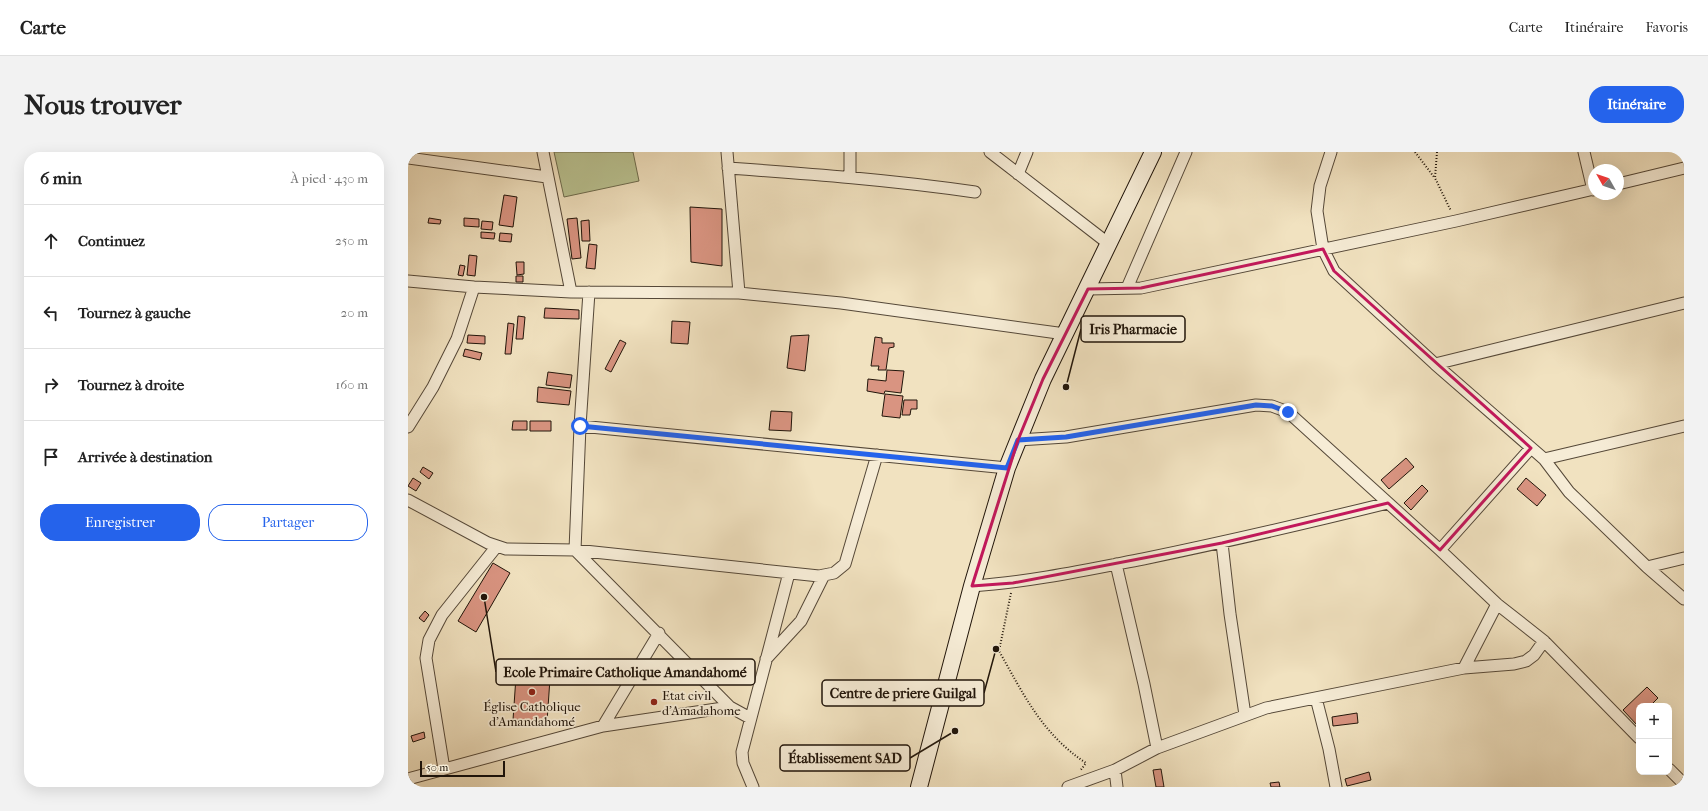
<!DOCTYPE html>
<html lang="fr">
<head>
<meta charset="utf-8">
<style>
	body { margin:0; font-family:"IM FELL French Canon",serif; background:#f2f2f2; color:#222 }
	.controls { position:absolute; right:12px; bottom:12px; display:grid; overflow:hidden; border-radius:8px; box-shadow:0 4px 16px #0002 }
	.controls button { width:36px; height:36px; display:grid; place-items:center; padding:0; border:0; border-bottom:1px solid #e0e0e0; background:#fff; color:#222; font:20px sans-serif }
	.compass { position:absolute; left:1180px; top:12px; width:36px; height:36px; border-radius:50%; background:#fff; box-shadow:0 4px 16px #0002; rotate:310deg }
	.scale { position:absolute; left:12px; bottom:10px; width:85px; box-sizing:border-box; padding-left:4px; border:2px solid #21150a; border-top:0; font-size:11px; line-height:14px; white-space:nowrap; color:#21150a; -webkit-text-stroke:3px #f6ecd6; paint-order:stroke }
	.stop { position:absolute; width:12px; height:12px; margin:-9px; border:3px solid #2563eb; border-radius:50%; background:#fff }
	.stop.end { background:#2563eb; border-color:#fff; box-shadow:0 1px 4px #0008 }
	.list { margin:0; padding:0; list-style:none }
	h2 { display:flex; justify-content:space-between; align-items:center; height:52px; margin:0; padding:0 16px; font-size:17px }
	h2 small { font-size:13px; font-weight:400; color:#767676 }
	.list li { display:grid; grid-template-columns:26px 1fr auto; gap:12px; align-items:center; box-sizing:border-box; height:72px; padding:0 16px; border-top:1px solid #e0e0e0 }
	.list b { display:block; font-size:15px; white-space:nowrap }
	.list em { font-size:13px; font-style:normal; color:#767676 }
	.actions { display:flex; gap:8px; padding:12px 16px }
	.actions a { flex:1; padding:9px 0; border:1px solid #2563eb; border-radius:16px; text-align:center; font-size:14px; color:#2563eb }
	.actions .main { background:#2563eb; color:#fff }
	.icon { flex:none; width:22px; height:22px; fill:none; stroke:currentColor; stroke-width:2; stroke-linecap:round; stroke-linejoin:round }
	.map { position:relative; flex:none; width:1276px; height:635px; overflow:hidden; border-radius:16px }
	header { display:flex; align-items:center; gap:24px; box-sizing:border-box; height:56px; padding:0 20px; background:#fff; border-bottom:1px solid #e0e0e0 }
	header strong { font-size:19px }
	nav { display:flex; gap:22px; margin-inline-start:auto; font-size:14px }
	.intro { display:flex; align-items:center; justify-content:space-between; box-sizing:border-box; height:96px; padding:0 24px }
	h1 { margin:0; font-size:28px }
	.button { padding:10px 18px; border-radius:16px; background:#2563eb; color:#fff; font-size:14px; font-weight:700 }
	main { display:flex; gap:24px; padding:0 24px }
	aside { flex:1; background:#fff; border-radius:16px; box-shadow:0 4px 16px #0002 }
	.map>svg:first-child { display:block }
	.green { fill:#bac392; stroke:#6e6c4e }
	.building { fill:#d99481; stroke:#21150a }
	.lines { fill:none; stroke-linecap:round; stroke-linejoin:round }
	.street-casing { stroke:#554838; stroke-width:13 }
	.secondary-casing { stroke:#21150a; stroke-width:18 }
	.path { stroke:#21150a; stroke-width:2; stroke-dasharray:1 2; stroke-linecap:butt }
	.street { stroke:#f6ecd6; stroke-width:11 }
	.secondary { stroke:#f6ecd6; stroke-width:16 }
	.route { stroke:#2563eb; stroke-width:5 }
	.marked { fill:none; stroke:#c2185b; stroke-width:3; stroke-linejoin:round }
	.poi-dot { fill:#8f2418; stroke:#f6ecd6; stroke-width:1.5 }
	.labels { text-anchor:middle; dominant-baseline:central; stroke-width:3.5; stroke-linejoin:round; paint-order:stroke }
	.poi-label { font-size:13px; fill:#21150a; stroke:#f6ecd6; text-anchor:start }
	.leader { fill:none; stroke:#21150a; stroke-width:1.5 }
	.callout-dot { fill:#21150a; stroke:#f6ecd6; stroke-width:1.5 }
	.callout { fill:#f6ecd6; stroke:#21150a; stroke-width:1.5 }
	.callout-label { font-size:14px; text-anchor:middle; font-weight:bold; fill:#21150a }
</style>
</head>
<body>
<header>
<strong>Carte</strong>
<nav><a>Carte</a><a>Itinéraire</a><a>Favoris</a></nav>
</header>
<div class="intro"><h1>Nous trouver</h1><a class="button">Itinéraire</a></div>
<main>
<aside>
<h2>6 min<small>À pied · 430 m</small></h2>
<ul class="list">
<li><svg class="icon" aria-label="ahead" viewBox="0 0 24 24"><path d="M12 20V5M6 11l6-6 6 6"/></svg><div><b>Continuez</b></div><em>250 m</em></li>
<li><svg class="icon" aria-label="left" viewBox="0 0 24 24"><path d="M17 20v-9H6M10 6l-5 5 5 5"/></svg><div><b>Tournez à gauche</b></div><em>20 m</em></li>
<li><svg class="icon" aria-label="right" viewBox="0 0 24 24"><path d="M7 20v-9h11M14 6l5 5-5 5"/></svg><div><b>Tournez à droite</b></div><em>160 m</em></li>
<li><svg class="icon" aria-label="arrive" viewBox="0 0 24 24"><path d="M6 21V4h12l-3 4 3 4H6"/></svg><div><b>Arrivée à destination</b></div></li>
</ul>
<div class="actions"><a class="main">Enregistrer</a><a>Partager</a></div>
</aside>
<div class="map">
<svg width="1276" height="635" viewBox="0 0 1276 635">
	<rect width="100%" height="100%" fill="#f1e2c0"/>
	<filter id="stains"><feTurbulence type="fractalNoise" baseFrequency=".005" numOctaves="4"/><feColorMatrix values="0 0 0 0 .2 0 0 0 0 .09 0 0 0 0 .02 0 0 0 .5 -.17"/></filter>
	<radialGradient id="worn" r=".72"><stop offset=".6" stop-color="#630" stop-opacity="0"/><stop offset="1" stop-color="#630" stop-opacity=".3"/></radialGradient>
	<path class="green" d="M146 0H225L231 29 156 45Z"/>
	<path class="building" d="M96 43 109 45 105 75 91 73Z
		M282 55 314 57V114L283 110Z
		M21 66 33 68 32 72 20 71Z
		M56 66 71 67V75L56 74Z
		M169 66 173 106 164 107 159 67Z
		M181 68 182 89H174L173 69Z
		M74 69 85 70 84 78 73 77Z
		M73 80 87 81 86 87 73 86Z
		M92 81 104 82 103 90 91 89Z
		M181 92 189 93 187 117 178 116Z
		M61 103 69 104 67 124 59 123Z
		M108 110H116V122L109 123Z
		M52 113 57 114 55 124 50 123Z
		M108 124H115V130H108Z
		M137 156 171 158V167L136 166Z
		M110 164 117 165 115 187H108Z
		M264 169 282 170 280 192 263 191Z
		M100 171 106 172 103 202H97Z
		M60 183 77 184V192L59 191Z
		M401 183 397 219 379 216 383 184Z
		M467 185 474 186V191H486V195L481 196 478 218H470L471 214H463Z
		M212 188 218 191 203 220 197 217Z
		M57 197 74 201 72 208 55 204Z
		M479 218 496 219 493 241 477 239 476 242 459 239 460 227 478 229Z
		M140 220 164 223 162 236 138 233Z
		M130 235 163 239 161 253 129 250Z
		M477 242 495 244 492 266 474 264Z
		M496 248H509V257H503L502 263H494Z
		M363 259 384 260 383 279 361 278Z
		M105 269H119V278H104Z
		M122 269H143V279H122Z
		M998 306 1006 315 981 337 973 328Z
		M15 315 25 321 21 327 12 320Z
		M5 326 13 331 8 339 0 334Z
		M1118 326 1138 343 1129 354 1109 337Z
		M1014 333 1020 339 1003 358 996 351Z
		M85 411 102 421 68 480 50 469Z
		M17 459 21 463 16 470 11 466Z
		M109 510 143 512 139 570 105 568Z
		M1239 535 1250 546 1242 554H1231V571L1229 573 1215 558Z
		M949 561 950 571 925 574 924 565Z
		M16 580 17 586 5 590 3 584Z
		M753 617 756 635H748L745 618Z
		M961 620 963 628 939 634 937 627Z
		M871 630 872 635H863L862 631Z"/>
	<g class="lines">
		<defs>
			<path id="street" d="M135 0 163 140
				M319 0 331 141
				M582 0 701 92
				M923 0 912 34 909 59 915 97 926 119 1027 212 1136 307 1161 340 1239 415 1276 447
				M1176 0 1185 38
				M0 6 139 25
				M320 16C404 22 484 28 567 40
				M610 22 619 0
				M442 24V0
				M1210 32 1276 16
				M0 129 66 135 163 140 331 141 433 151 657 182
				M719 136 778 0
				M680 137 733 136 1048 69 1186 37
				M181 140 172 274 167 398 322 555 342 566
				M1027 212 1276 151
				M172 274 599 316
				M0 275 25 235 49 187 66 135
				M610 288 658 285 848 253 864 254 880 260 1032 398 1089 452 1136 489 1231 586
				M1136 307 1276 274
				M0 348 80 391 98 397 167 398 411 424 426 421 437 412 469 303
				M814 391 822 462 837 563
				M1032 398 1123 296
				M708 412 736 532 749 596
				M1239 415 1276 406
				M564 434C622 430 678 418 735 407 817 390 899 371 980 351
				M358 507 393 469 416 423
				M1056 516 1089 452
				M908 546 921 597 928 635
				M195 574 251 481
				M36 617 18 506 21 488 34 463 89 394
				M1261 617 1276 632
				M707 618 709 635
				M0 627 195 574 322 555
				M345 635 335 611 334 600 381 421
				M660 635 707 618 749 596 858 556 1056 516 1106 512 1118 509 1126 503 1136 489"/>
			<path id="secondary" d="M511 635 564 434 599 316 635 227 745 0"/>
		</defs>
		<use href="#street" class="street-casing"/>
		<use href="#secondary" class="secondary-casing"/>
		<path class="path" d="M1007 0 1026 25
			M1029 0 1027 26 1043 59
			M603 441 591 499C616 543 634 582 678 611L672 619"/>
		<use href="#street" class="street"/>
		<use href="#secondary" class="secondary"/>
	</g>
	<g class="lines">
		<path class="route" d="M172 274 599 316 610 288 658 285 848 253 864 254 880 260"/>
	</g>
	<path class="marked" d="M915 97 926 119 945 136 1123 296 1032 398 980 351 814 391 605 431 564 434 610 288 635 227 680 137 733 136Z"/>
	<g class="poi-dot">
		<circle cx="124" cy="540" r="4"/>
		<circle cx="246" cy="550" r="4"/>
	</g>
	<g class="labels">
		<g class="poi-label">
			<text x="254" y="543">Etat civil<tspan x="254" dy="15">d'Amadahome</tspan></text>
			<text x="124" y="554" text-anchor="middle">Église Catholique<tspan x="124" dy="15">d'Amandahomé</tspan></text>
		</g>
	</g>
	<path class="leader" d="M658 235L673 177M76 445L88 520M588 497L576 541M547 579L502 606"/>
	<g class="callout-dot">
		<circle cx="658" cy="235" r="4"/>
		<circle cx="76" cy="445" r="4"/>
		<circle cx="588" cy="497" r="4"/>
		<circle cx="547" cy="579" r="4"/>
	</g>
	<g class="callout">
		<rect x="673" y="164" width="104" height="26" rx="4"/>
		<rect x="88" y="507" width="259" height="26" rx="4"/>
		<rect x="414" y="528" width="162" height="26" rx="4"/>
		<rect x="372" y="593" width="130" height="26" rx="4"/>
	</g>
	<g class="callout-label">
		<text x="725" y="182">Iris Pharmacie</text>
		<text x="217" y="525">Ecole Primaire Catholique Amandahomé</text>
		<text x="495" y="546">Centre de priere Guilgal</text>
		<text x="437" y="611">Établissement SAD</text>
	</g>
	<rect width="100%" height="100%" filter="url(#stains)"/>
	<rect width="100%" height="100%" fill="url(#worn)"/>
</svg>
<div class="controls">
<button>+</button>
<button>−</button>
</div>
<svg class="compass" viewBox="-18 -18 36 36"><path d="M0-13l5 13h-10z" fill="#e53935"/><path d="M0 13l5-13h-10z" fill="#767676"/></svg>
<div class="scale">50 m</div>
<div class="stop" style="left:172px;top:274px"></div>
<div class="stop end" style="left:880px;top:260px"></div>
</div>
</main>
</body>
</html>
